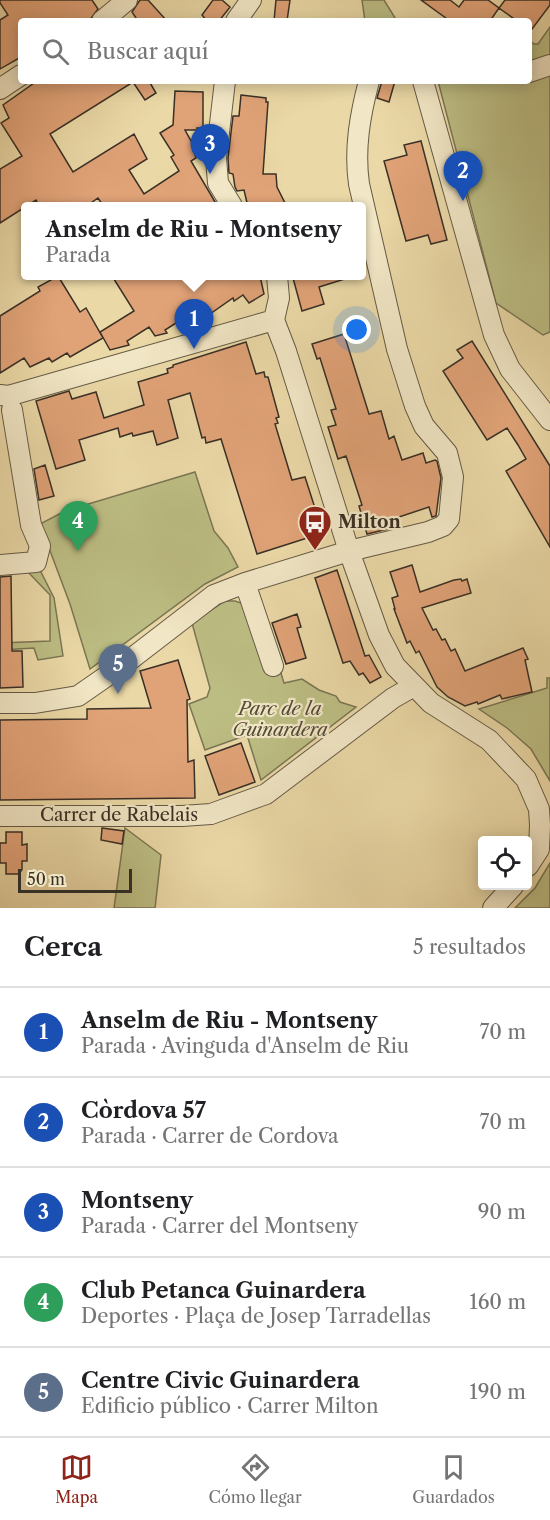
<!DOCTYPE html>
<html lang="es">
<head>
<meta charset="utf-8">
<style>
	body { margin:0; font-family:"Libre Caslon Text",serif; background:#f6f6f6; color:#202124 }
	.controls { position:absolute; right:18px; bottom:18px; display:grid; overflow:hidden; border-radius:6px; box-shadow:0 3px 15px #0003 }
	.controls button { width:54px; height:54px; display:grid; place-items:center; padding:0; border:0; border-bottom:2px solid #e0e0e0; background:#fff; color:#202124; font:30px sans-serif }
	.scale { position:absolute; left:18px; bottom:15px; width:114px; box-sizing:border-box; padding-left:6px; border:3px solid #393026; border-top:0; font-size:16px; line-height:21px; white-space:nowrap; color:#393026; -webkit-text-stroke:4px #f1e6c5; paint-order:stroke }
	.you { position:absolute; left:357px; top:330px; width:21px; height:21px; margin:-15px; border:4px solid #fff; border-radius:50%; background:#1a73e8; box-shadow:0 0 0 9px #1a73e833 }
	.badge { display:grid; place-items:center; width:39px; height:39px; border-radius:50%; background:#8f2418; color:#fff; font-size:20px; font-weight:700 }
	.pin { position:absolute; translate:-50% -50px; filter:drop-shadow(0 2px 3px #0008) }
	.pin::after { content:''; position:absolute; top:32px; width:21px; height:18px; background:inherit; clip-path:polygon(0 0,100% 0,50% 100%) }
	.popup { position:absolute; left:21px; top:202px; width:345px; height:78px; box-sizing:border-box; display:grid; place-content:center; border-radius:6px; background:#fff; filter:drop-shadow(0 2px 4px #0005); font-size:20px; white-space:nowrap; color:#757577 }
	.popup b { font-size:22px; color:#202124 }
	.popup::after { content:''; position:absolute; left:50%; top:100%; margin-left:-12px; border:12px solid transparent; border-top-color:#fff }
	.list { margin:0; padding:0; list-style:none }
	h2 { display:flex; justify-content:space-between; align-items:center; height:78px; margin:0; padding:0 24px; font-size:26px }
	h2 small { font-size:20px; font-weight:400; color:#757577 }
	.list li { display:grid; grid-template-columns:39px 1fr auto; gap:18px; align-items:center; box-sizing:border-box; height:90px; padding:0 24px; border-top:2px solid #e0e0e0 }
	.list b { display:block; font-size:22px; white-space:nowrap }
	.list p { margin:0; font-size:20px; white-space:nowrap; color:#757577 }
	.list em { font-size:20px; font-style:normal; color:#757577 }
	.icon { flex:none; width:33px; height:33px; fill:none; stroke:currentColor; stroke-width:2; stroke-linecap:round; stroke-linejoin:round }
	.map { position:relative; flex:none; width:550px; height:908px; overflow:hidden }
	.search { position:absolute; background:#fff; box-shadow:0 3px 15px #0003; left:18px; right:18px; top:18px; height:66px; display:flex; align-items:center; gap:15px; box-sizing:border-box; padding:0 21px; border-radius:6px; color:#757577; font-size:22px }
	.sheet { height:528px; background:#fff }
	nav { display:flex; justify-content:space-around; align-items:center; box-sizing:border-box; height:84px; border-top:2px solid #e0e0e0; background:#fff; font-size:16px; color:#757577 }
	nav a { display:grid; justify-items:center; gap:3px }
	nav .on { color:#8f2418 }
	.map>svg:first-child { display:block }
	.green { fill:#bcbd83; stroke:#7a7654; stroke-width:1.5 }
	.building { fill:#e0a277; stroke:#393026; stroke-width:1.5 }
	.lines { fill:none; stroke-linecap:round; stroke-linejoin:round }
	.minor-casing { stroke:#655a46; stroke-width:22 }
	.minor { stroke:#f1e6c5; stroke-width:20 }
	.labels { text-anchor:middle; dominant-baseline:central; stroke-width:4.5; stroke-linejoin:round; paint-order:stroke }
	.poi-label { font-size:18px; font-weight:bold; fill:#393026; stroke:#f1e6c5; text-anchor:start }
	.park-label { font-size:18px; font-style:italic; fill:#534c39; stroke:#f1e6c5 }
	.street-label { font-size:18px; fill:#393026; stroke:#f1e6c5 }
</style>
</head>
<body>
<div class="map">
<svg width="550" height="908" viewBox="0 0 550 908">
	<rect width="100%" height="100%" fill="#ead8a6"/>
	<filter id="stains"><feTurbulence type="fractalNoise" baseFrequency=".00333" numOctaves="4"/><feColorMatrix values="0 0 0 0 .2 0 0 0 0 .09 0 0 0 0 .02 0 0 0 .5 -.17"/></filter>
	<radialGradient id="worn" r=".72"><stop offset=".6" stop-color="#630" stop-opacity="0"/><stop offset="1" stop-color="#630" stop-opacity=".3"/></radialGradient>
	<path class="green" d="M362 0H384L397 21H365Z
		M550 27V59L529 67V40L534 44H538Z
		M550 70V332L543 335 496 303 438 81H529Z
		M195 472 214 531 228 548 238 567 205 584 90 669 70 604 40 524 65 511Z
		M36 562 54 598 63 656 38 660 34 648 0 650V643L50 641V595L28 572Z
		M225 601H235L244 604 280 670 284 683 302 679 319 690 336 696 340 702 356 707 261 780 247 735 205 750 189 704 207 697 210 688 192 623Z
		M547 678H550V781L531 749 507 728 479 709 547 688Z
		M125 828 161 855 155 908H114Z
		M550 863V908H515L535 888Z"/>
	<path class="building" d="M0 0H92L98 9 89 21H21V57L0 69V20L8 15 0 3Z
		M140 0H148L167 21H138L132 12Z
		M213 0H222L230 7 219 21H207L202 15Z
		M276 0H290L287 21H274Z
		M421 0H450L459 7 464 0H488L499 8 490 21H450Z
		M505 0H550V5L529 33V21H517L499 8Z
		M37 81H149L156 93 145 100 133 82 50 134 73 172 134 134 147 159 129 170 144 194 179 171 171 157 174 155 160 133 173 125 175 91 203 92V128H197V130H185L196 150 194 151 196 158 191 161 218 207H104L98 198 85 207H40L36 200 0 223V169L22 156 1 123 9 118 3 105Z
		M382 81H395L389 102 377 98Z
		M241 95 266 98V102H268L263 174H276L277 187 287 207H248L244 190 237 191 235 187 233 174 229 173 228 158 233 116H239Z
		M421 141 447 240 431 244 428 235 406 241 384 161 407 155 404 145Z
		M58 276 80 312 86 308 103 338 70 357 67 353 52 362 49 358 30 367 24 358 0 373V316L40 291 38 287Z
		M112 276H260L264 294 249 303 243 295 234 301 233 298 210 314 204 305 165 330 167 333 155 336 149 327 127 341 129 345 110 350 100 332 134 311Z
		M302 276H348V278L319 287 324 304 302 311 293 278Z
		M344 334 369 414 381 411 389 439 394 436 402 460 423 453 426 463 435 460 437 461 441 478 436 516 432 517 429 507 390 520 392 528 367 534 359 506 362 505 346 456 338 459 328 427 336 425 331 410 336 409 320 358 317 359 312 344Z
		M472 341 550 466V547L506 471 526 459 518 445 507 428 487 440 443 371 463 358 457 350Z
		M246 342 256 374 264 372 265 377H268L279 417 276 418 278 423 275 424 292 480 305 477 323 533 257 554 221 439 206 443 205 437 202 438 190 393 168 400 178 438 157 445 153 431 133 436 132 433 120 437 118 428 79 440 85 460 56 469 36 401 69 391 72 399 96 392 104 418 144 405 138 382 168 373 167 369 173 367V365Z
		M45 465 54 496 39 500 34 469Z
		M412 565 420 592 454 580 461 579 462 581 467 579 471 593 422 608 433 630 436 629 442 640 445 639 451 651 455 649 465 671 523 648 528 659 525 660 532 692 502 699 500 695 478 704 477 702 465 706 448 697 437 687 419 651 416 653 410 641 407 643 394 609H395L392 598 398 596 390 572Z
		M337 570 365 656 369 655 381 677 370 683 363 673 359 675 350 661 343 663 315 578Z
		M11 576 12 651H22L23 687 0 688V577Z
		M297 614 301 627 297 628 306 658 286 664 272 623Z
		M178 660 190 699 187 700 188 762 194 760 195 798 0 800V720L87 719V709L151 708 140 671Z
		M241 743 255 782 219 795 205 756Z
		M102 828 124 831 122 844 101 840Z
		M6 832H22V845L27 844V861H22V870L18 874H6V863H0V843H6Z"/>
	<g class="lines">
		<defs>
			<path id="minor" d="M102 21 127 0
				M236 21 251 0
				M529 72 550 65
				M225 81 216 158 218 183 232 206
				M423 81 494 335 510 369 550 420
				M0 89 21 75
				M274 320 286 351 349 551 379 635 395 666 431 703 489 740 526 779 539 809 540 825 539 849 528 866
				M274 320 279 298 277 276
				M0 395 8 396 274 320
				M0 565 36 562 40 546 31 525 12 410
				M245 583 273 666
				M0 703H35L78 696 127 662 214 595 245 583 349 551 428 532 443 526 449 519 453 477 447 453 424 426 415 406 397 349 359 184C354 149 360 115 369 81
				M0 816H182L211 814 266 794 393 698 414 686
				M493 908 513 886"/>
		</defs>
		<use href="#minor" class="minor-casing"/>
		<use href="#minor" class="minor"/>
	</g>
	<defs>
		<symbol id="bus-pin" viewBox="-11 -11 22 30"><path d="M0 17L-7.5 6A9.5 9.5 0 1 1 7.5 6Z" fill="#8f2418" stroke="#f1e6c5"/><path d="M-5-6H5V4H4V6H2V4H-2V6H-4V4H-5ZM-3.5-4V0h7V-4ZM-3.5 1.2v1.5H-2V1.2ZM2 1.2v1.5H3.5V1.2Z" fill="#fff"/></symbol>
	</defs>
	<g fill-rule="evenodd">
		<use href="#bus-pin" x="296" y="503" width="38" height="52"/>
	</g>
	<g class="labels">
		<g class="poi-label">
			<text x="338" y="522">Milton</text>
		</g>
		<g class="park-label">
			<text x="280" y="709">Parc de la<tspan x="280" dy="21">Guinardera</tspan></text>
		</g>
		<g class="street-label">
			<text x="119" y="815">Carrer de Rabelais</text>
		</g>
	</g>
	<rect width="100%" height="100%" filter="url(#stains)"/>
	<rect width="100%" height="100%" fill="url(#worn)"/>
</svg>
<div class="controls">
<button><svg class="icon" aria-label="locate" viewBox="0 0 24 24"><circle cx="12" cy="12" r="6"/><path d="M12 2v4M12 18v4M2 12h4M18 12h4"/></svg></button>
</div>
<div class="scale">50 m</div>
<div class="you"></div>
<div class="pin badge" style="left:194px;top:349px;background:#1a4fb4">1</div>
<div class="popup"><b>Anselm de Riu - Montseny</b>Parada</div>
<div class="pin badge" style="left:463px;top:201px;background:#1a4fb4">2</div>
<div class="pin badge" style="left:210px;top:174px;background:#1a4fb4">3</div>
<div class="pin badge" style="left:78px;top:551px;background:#2e9e5b">4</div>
<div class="pin badge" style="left:118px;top:694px;background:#5c6f8a">5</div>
<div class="search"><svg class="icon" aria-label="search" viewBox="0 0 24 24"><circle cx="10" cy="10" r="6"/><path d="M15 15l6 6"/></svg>Buscar aquí</div>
</div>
<section class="sheet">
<h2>Cerca<small>5 resultados</small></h2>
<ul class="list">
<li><span class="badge" style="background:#1a4fb4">1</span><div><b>Anselm de Riu - Montseny</b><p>Parada · Avinguda d'Anselm de Riu</p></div><em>70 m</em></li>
<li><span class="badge" style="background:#1a4fb4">2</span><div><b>Còrdova 57</b><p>Parada · Carrer de Cordova</p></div><em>70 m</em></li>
<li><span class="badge" style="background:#1a4fb4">3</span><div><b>Montseny</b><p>Parada · Carrer del Montseny</p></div><em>90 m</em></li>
<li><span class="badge" style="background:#2e9e5b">4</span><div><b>Club Petanca Guinardera</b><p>Deportes · Plaça de Josep Tarradellas</p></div><em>160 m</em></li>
<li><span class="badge" style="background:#5c6f8a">5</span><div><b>Centre Civic Guinardera</b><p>Edificio público · Carrer Milton</p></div><em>190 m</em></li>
</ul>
</section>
<nav>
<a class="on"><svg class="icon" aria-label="map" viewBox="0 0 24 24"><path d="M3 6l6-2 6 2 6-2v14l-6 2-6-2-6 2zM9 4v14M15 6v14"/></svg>Mapa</a>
<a><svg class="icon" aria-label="directions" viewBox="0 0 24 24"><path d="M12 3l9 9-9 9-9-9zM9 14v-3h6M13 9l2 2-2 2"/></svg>Cómo llegar</a>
<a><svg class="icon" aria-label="saved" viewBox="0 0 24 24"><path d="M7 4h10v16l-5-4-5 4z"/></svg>Guardados</a>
</nav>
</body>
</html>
